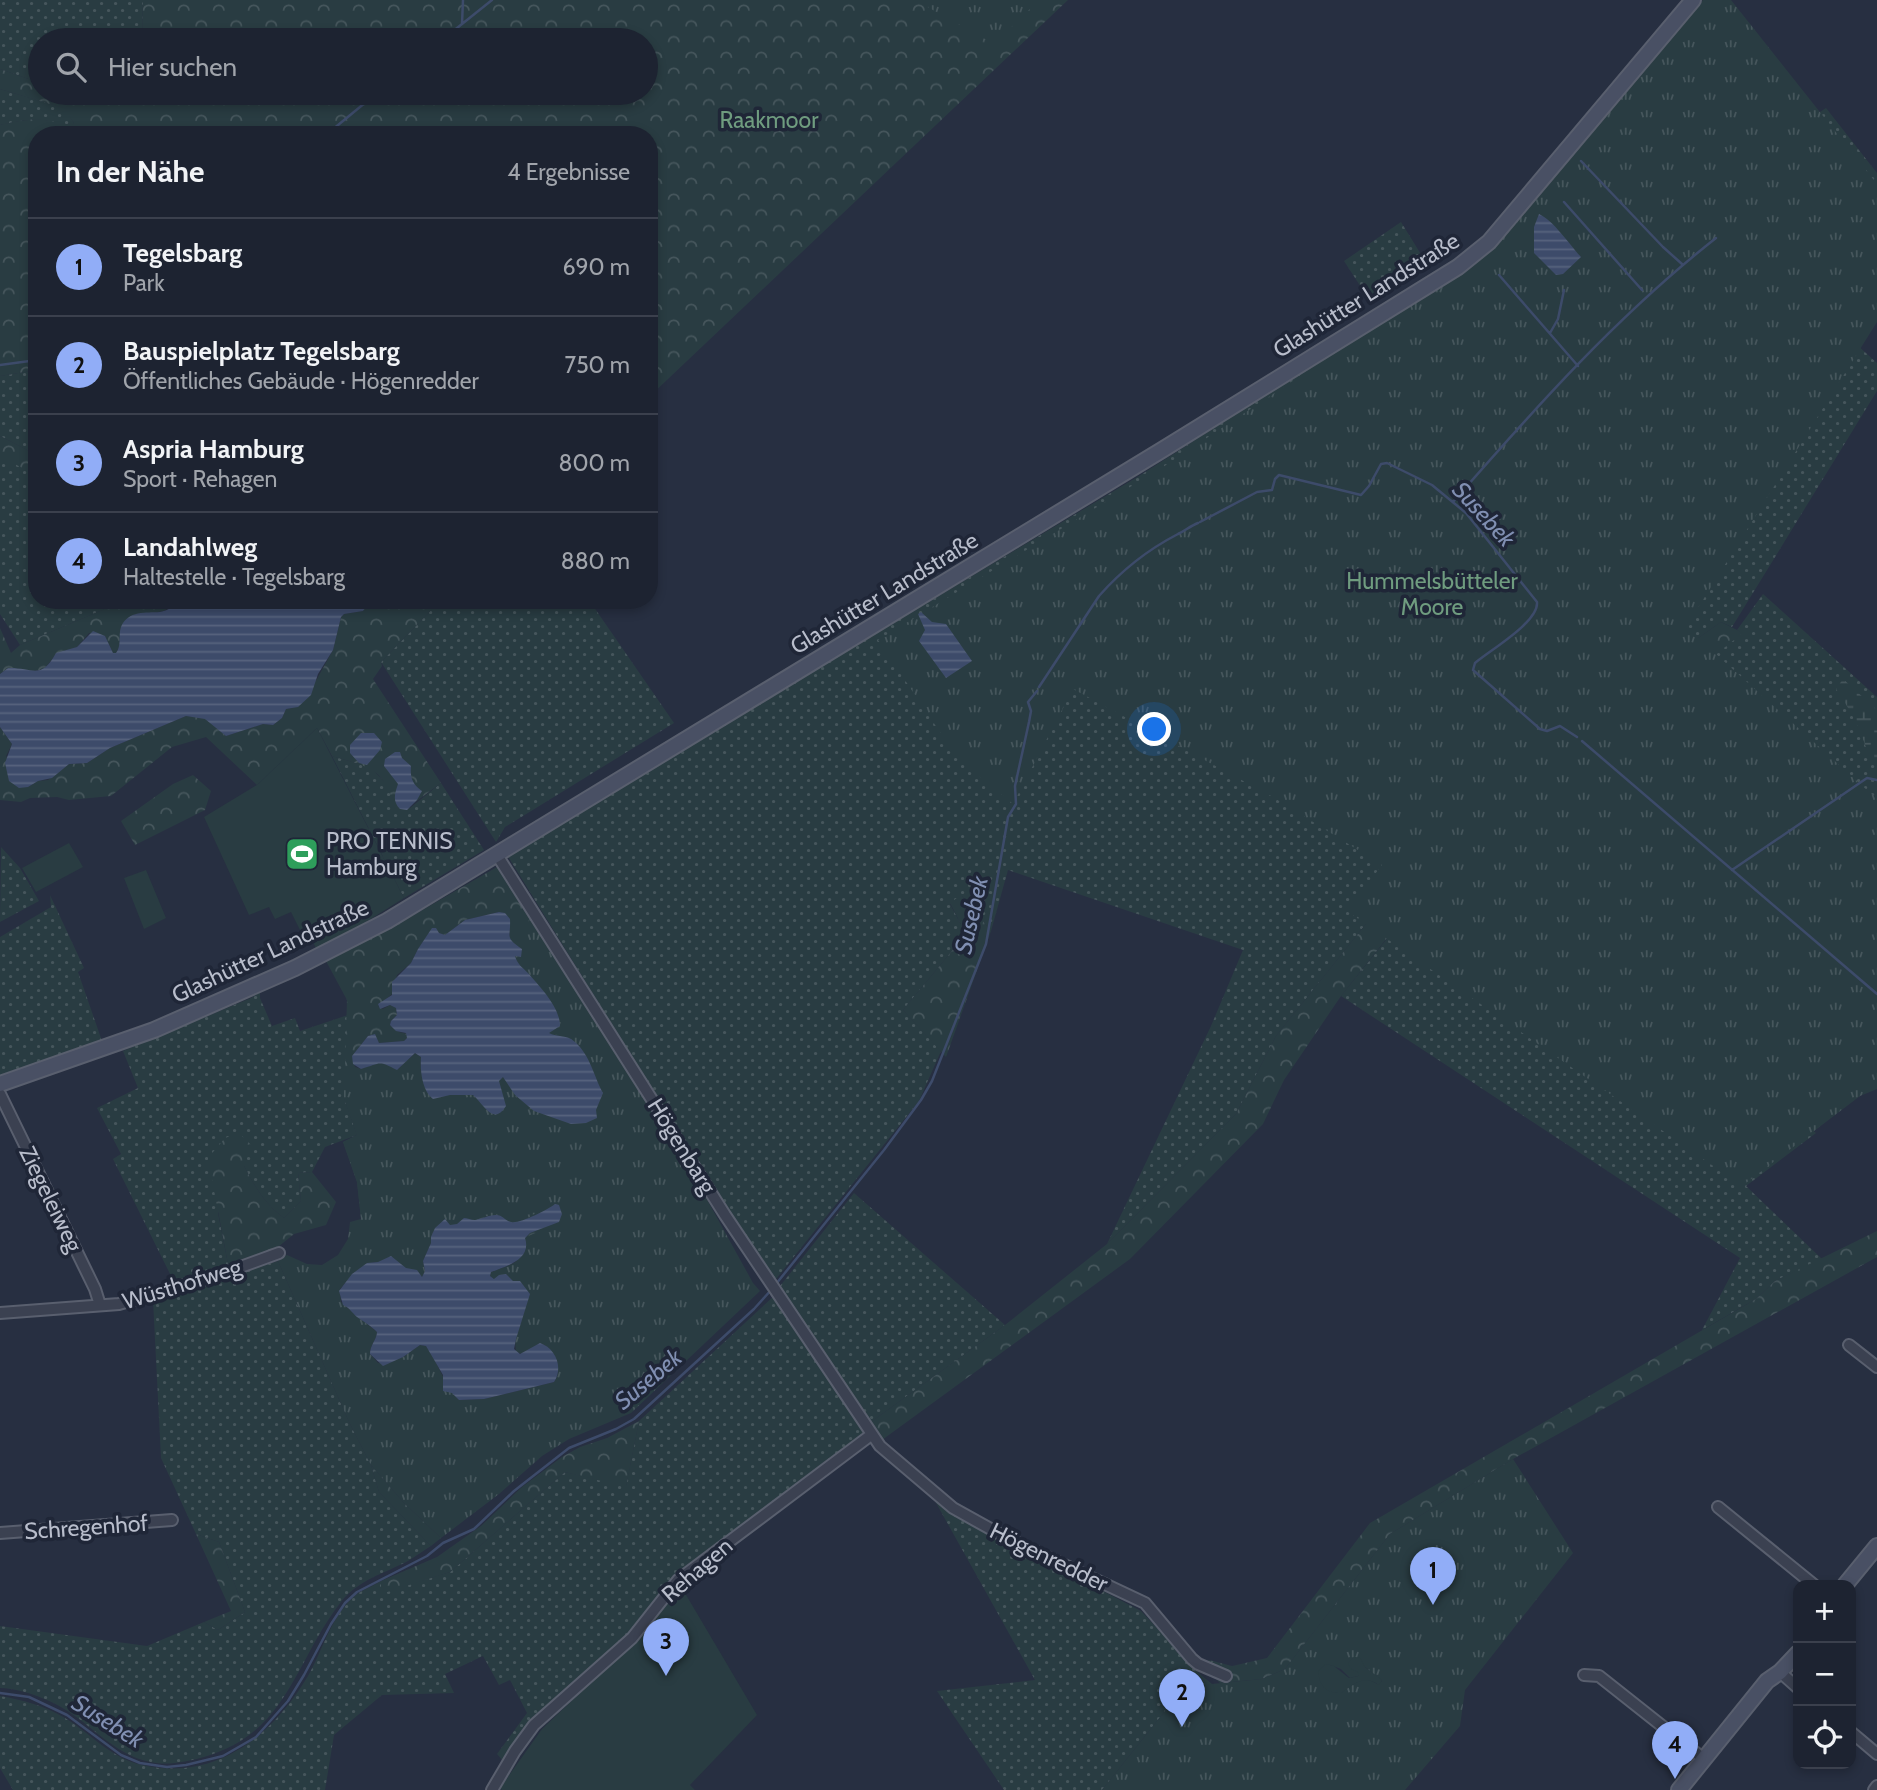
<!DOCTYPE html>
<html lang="de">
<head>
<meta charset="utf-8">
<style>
	body { margin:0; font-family:Cabin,sans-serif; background:#252b39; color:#f1f3f6 }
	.controls { position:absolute; right:21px; bottom:21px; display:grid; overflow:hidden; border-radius:14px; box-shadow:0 4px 10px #0003 }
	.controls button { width:63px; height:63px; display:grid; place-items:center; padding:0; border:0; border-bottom:2px solid #3b404d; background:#1d2331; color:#f1f3f6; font:35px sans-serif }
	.you { position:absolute; left:1155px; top:730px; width:24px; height:24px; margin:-18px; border:5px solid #fff; border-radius:50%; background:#1a73e8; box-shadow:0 0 0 10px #1a73e833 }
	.badge { display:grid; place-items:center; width:46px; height:46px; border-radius:50%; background:#91adf7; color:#111; font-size:23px; font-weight:700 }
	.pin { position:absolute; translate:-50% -58px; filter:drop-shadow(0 2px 4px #0008) }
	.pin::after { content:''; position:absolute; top:37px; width:24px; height:21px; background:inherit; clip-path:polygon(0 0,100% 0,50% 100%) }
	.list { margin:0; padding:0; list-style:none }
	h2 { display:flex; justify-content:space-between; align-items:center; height:91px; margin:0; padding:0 28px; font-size:30px }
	h2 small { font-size:23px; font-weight:400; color:#a0a4ab }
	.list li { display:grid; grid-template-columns:46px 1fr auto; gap:21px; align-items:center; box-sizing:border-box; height:98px; padding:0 28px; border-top:2px solid #3b404d }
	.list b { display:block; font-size:26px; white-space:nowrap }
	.list p { margin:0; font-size:23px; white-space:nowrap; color:#a0a4ab }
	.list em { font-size:23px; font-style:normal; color:#a0a4ab }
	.icon { flex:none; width:38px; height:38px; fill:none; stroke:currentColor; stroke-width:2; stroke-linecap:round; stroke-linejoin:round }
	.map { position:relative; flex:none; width:1877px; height:1790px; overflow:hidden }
	.search { position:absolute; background:#1d2331; box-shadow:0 4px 10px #0003; left:28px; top:28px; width:630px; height:77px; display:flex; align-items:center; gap:18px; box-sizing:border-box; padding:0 24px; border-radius:38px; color:#a0a4ab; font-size:26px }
	.panel { position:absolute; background:#1d2331; box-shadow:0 4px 10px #0003; left:28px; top:126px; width:630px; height:483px; border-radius:28px }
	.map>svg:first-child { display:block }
	.grass { fill:url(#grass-dots) }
	.forest { fill:url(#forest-crowns); fill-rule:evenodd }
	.wetland { fill:url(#wetland-marsh) }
	.park { fill:url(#park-tufts); fill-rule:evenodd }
	.garden { fill:#293c42 }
	.water { fill:url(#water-rules) }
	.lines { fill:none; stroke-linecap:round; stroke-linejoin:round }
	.stream { stroke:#3d4b6a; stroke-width:2.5 }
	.street-casing { stroke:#595f6e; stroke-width:14 }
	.secondary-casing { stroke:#595f6e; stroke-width:18 }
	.street { stroke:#3b4151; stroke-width:10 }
	.secondary { stroke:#495064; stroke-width:14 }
	.labels { text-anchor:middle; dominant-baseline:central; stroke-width:7; stroke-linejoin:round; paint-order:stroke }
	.park-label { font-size:23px; fill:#6f9c7f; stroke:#1f2637 }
	.street-label { font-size:23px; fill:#b8bdcb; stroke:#1f2637 }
	.poi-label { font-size:23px; fill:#b8bdcb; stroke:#1f2637; text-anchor:start }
	.water-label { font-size:24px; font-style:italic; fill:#808fb2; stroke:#1f2637 }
</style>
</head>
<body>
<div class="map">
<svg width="1877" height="1790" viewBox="0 0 1877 1790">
	<defs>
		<pattern id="grass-dots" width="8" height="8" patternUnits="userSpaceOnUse" patternTransform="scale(1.75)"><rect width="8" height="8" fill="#293c42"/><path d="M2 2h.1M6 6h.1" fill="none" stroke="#46565c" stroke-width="1.8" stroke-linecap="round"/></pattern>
		<pattern id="forest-crowns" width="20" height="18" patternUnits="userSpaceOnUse" patternTransform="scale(1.75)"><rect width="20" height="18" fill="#293c42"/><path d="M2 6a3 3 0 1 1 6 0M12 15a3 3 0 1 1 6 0" fill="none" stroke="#46565c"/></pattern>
		<pattern id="wetland-marsh" width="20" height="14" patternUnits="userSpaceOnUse" patternTransform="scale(1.75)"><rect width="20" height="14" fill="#293c42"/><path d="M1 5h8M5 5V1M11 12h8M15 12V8" fill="none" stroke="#46565c"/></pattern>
		<pattern id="park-tufts" width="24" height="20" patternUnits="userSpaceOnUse" patternTransform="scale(1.75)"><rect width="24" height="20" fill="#293c42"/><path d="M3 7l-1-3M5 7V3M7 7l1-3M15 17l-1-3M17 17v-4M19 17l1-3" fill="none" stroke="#46565c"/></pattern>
		<pattern id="water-rules" width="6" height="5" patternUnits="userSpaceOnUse" patternTransform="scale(1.75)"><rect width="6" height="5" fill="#3d4b6a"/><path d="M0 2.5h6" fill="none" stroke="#57637e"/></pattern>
	</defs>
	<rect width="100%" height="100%" fill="#272f41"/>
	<path class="grass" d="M0 0H143L142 40H40V83L0 69Z
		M0 89 64 108 74 123 70 128C43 116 28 119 0 125Z
		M1826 108 1877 173V309L1856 344 1877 363V391L1732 627 1721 622 1581 721 1446 810 1386 899 1276 1036 1236 1114 1107 1244 1211 1026 1243 950 1008 870 991 931 962 896 950 904 966 934 903 1010 941 1051 919 1101 776 1279 728 1212 507 855 1139 476 1466 267 1713 182Z
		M1401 222 1427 264 1384 284 1368 298 1344 261Z
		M37 370V455L0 436V376Z
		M0 453 37 471V600H126L20 645 0 614Z
		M1763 594 1877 697V1006L1748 1080 1816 1133 1746 1186 1822 1259 1775 1281 1756 1299 1702 1330 1740 1258 1341 996 1442 870 1461 851 1742 633 1737 630Z
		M441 600H589L674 723 505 827 496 842 381 662Z
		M332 756 370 767 410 808 441 783 484 850 404 898Z
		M1 847 20 868 39 901 0 922Z
		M50 895 84 968 78 972 102 1041 0 1075V937L51 907Z
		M260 992V998L272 1026 295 1018 300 1031 348 1015 344 1098 357 1135 325 1147 312 1172 298 1173 301 1201 284 1218C265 1204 255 1187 244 1166L218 1213 228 1264 174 1282 113 1159 121 1154 97 1108 138 1088 123 1051 251 998Z
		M854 1193 1005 1325 871 1422 780 1286Z
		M278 1261 350 1424 371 1465 379 1492 431 1546C423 1551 416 1556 408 1561 385 1573 358 1580 341 1602 294 1662 288 1733 204 1757 189 1761 172 1765 156 1763 126 1759 106 1740 83 1722 61 1704 28 1689 0 1688V1626L147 1646 204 1622 218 1630 245 1612 219 1542 196 1534 161 1458 153 1300Z
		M775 1295 866 1435 677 1576 657 1598 631 1634 504 1762 497 1754 527 1713 510 1680 499 1685 483 1656 445 1674 454 1693 382 1695 334 1735 325 1790H13L0 1768V1696C23 1700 45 1706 65 1718 91 1734 111 1758 142 1765 216 1782 272 1736 308 1676 323 1650 332 1613 357 1594 364 1589 373 1586 381 1581V1593L450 1572 565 1472 626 1486 639 1421Z
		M935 1501 944 1508 1141 1611 1201 1675 1193 1676 1102 1790H1004L937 1691 1035 1680Z"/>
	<path class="forest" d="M143 0H1068L649 397V135H37V370L0 376V125C28 119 43 116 70 127L74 123 63 108 0 89V69L40 83V93H73L120 105 132 93H646V40H142Z
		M0 436 37 455V476L0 456Z
		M126 600H185L163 611 128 618C117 631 124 641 116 653H113L105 636 89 633 77 647 54 657 44 669 29 672 8 668 0 674V628L11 653 20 645Z
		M370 600H441L381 662 382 666 373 679 441 783 398 815C383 769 377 769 332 756L317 728 257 785 206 737 172 747 111 796 69 800 57 797 30 798 21 802 0 800V727L12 744 6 756 28 787 38 781 48 780 69 764 87 763 110 748 186 716 205 718 226 736 263 724 273 725 282 718 286 709 293 708 317 679 333 650 341 617 344 614 363 611Z
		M1721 622 1743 633 1441 870 1341 996 1284 1080 1263 1124 1130 1259 882 1440 871 1422 1005 1325 1107 1244 1236 1114 1276 1036 1386 899 1581 721Z
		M193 775 211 791 205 810 135 845 121 821 173 784Z
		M497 867 694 1176 515 1262 527 1249 361 1219 357 1182 343 1142 357 1135 344 1098 347 1000 326 961 407 919ZM499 912 510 919C510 933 505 940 521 948L469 1094 457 1095 408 1058 399 1069 384 1062 361 1069 355 1067 352 1056 368 1036 375 1035 379 1043 404 1041 407 1038V1034L399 1032 390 1025 391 1021 397 1015 396 1008 390 1005 383 1009 378 1006 392 994 397 975 411 963 418 949 432 929 435 928 439 933 445 935 465 920Z
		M961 895 991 931 946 1057 903 1010 966 934 950 903Z
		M239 1133 251 1145 244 1166C255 1187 265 1204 284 1218L301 1201 298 1173 312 1172 336 1202 326 1225 294 1234 278 1247 228 1264 208 1158 225 1138Z
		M1877 1231V1257L1513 1459 1390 1534 1285 1669 1262 1679 1220 1683 1202 1665 1209 1660 1232 1666 1267 1658 1370 1523 1756 1299 1775 1281Z
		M639 1421 626 1487 565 1472 450 1572 381 1594V1581L437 1557 481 1526 522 1487 562 1457 580 1447 607 1438Z
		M371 1465 404 1503 441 1538 431 1546 379 1492Z
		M196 1534 219 1542 245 1612 218 1630 204 1622 231 1611Z"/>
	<path class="wetland" d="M1843 679 1877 710V763L1870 761C1863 734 1852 712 1836 689Z"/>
	<path class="park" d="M915 0H1039L994 44Z
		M1703 0H1731L1877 184V322L1686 627 1877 799V1089L1860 1096 1742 1186 1347 911 1382 865 1273 797 1073 689 1013 804 972 770 950 747 878 640 1163 467 1489 251Z
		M530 920 694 1176 753 1283 760 1291 631 1413 569 1439 542 1456 499 1494 441 1538 404 1503 371 1465 350 1424 278 1261 287 1255 307 1264 322 1265 338 1255 348 1239 350 1222 361 1219 357 1182 343 1142 357 1135 344 1098V1076L372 1064 382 1062 395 1070 399 1069 415 1053 421 1057C420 1073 422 1087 433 1099L450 1095H474L485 1110 503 1111 506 1106 499 1081 501 1077H504L515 1095 530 1109 567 1123 596 1110 602 1091 597 1082 593 1068 563 1036 549 1033 551 1030 542 991 516 961 514 956 520 954 521 948 512 944 508 937ZM549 1209 552 1226 526 1237C530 1260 509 1266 491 1272L490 1276 494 1279 513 1282 521 1321 515 1339 516 1352 523 1354 540 1343C554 1348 564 1368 554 1382L484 1399 459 1400C443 1383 439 1364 426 1346L420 1345 403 1357 378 1363 370 1354C370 1345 377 1339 377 1332L341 1302 340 1289C372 1252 377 1260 418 1272L422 1277 425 1271 423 1261 431 1243 433 1232 448 1223 454 1225 464 1218 476 1220 486 1216H503L510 1222H522L534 1214Z
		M1513 1459 1573 1553 1465 1690 1460 1726 1405 1790H1102L1193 1676 1201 1675 1212 1684 1262 1679 1285 1669 1390 1534ZM1330 1665 1341 1669 1350 1678 1358 1676 1365 1667 1382 1681 1377 1684C1358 1671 1351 1692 1335 1693Z"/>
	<path class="garden" d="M317 728 404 898 358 927 316 948 310 936 304 938 291 912 275 919 269 907 249 915 204 817 257 785Z
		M69 843 83 867 36 892 22 868Z
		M146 870 166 918 144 929 124 878Z
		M682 1588 757 1715 690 1785 695 1790H502L500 1788 542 1729 640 1636 663 1608Z
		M1354 1657 1360 1658 1365 1667 1382 1680 1379 1685C1362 1674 1354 1685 1341 1693 1326 1694 1319 1685 1318 1671L1326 1664 1334 1666 1349 1678 1358 1676 1359 1673 1350 1668 1348 1663Z"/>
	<path class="water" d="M1539 214C1554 221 1569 244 1581 257L1563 274 1556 275 1534 253V227Z
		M185 600H370L363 611 344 614 341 617 333 650 318 674 311 695 298 707 286 709 282 718 273 725 263 724 226 736 205 719 186 716 110 748 87 763 69 764 52 778 38 781 28 787 19 788 9 781 5 763 12 744 0 727V674L8 668C32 667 41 681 56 653L77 647 93 631 105 636 113 653H116C122 645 118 636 121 627 128 610 146 613 160 612 168 611 177 604 185 600Z
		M921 612 932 622 946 624 972 661 946 678 919 641 925 630 918 614Z
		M361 733H374L382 742 380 750 367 765 359 763 350 753V745Z
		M395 752H400L402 758 411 766C410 777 412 784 422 791L417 800 407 810 400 809C392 801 395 793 398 784L384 766 385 759Z
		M499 912 505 913 510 919C511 938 504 937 522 949L521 957 515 956C517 964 523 968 528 973 540 987 560 1007 560 1026L549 1033C556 1037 564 1035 571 1039 590 1052 593 1075 603 1093L596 1110 597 1118 586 1123 571 1124 534 1111 515 1095 503 1077 499 1081 506 1106C493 1127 483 1103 473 1095H450L433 1099C422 1090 420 1071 421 1057L415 1053 397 1070C378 1060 381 1063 361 1069L353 1064 352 1056 368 1036 375 1034 379 1043 404 1041 407 1038 406 1033 396 1031 390 1025 391 1021 397 1015 396 1008 390 1005 380 1009 378 1004 392 995V982L411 963 418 949 432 928H436L439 933 445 935 465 920Z
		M555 1204 559 1205 562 1214 559 1222 530 1233 525 1238C532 1259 507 1266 491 1272L490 1276 494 1279 499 1275 506 1274 513 1281H520L530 1294 516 1339 514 1349 520 1354 540 1343C555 1348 564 1367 554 1382L484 1399 459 1400 452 1393 443 1391V1375L426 1346 420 1345 403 1357 383 1366 370 1354C370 1345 377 1339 377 1332 370 1325 364 1322 357 1317 352 1313 350 1308 343 1305L339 1291 352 1274 367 1263 378 1262 391 1256 406 1268 417 1270 422 1277 425 1271 423 1261 431 1243V1237L435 1228 445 1219 450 1225 457 1224 464 1218C467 1218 471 1220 475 1220 482 1219 488 1215 496 1215 503 1215 505 1221 511 1222 520 1224 547 1210 555 1204Z"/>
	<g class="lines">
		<path class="stream" d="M462 24 492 0
			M442 40 462 24 463 0
			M318 135 332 130 377 93
			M1581 161 1663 247 1682 264
			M1564 202 1642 290
			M1499 275 1578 366
			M1550 333 1558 319 1564 290
			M0 365 37 360
			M1453 502C1535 408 1618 315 1716 238
			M1200 522 1257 492 1272 490 1275 479 1279 475 1361 495 1369 486 1381 464 1387 463 1432 485 1466 513 1537 602C1539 622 1490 650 1475 663L1473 670 1540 729 1547 731 1560 726 1577 737
			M1039 687 1099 596C1121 571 1149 549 1178 534 1185 531 1190 526 1198 523
			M1582 741 1877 994
			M1732 870 1867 778 1877 780
			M776 1284 884 1150 921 1100 932 1081 986 944 1008 817 1016 804 1015 786 1029 722 1031 711 1028 702 1037 691
			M0 1693 29 1697 67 1715 121 1755 140 1763 167 1767 186 1765 223 1756 256 1737 288 1701 304 1675 331 1624 345 1603 357 1592 427 1556 443 1543 474 1529 514 1491 569 1448 616 1429 634 1419 754 1309 772 1289"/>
		<defs>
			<path id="street" d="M497 855 725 1215 880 1446 953 1508 1005 1537 1145 1603 1192 1659 1198 1664 1226 1676
				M0 1094 95 1289 100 1305
				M0 1313 119 1304 213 1277 279 1253
				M1849 1345 1877 1367
				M1718 1507 1814 1585
				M0 1533 172 1520
				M1780 1672 1798 1688
				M1584 1675 1599 1676 1705 1760
				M1851 1732 1877 1754
				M492 1790 515 1751 534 1725 632 1638 678 1580 871 1435
				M1874 1790 1877 1786"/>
			<path id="secondary" d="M0 1084 154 1030 295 968 387 921 1162 450 1458 267 1489 242 1693 0
				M1845 1585 1877 1546
				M1679 1790 1767 1681 1780 1672 1798 1653"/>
		</defs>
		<use href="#street" class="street-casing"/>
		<use href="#secondary" class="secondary-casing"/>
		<use href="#street" class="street"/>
		<use href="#secondary" class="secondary"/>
	</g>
	<defs>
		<symbol id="stadium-square" viewBox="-11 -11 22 22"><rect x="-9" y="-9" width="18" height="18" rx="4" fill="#2e9e5b" stroke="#1f2637"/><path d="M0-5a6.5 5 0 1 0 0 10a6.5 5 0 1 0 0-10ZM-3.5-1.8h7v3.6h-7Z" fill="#fff"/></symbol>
	</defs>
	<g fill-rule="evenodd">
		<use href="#stadium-square" x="283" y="835" width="38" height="38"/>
	</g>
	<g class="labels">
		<g class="park-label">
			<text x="769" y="120">Raakmoor</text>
			<text x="1432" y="581">Hummelsbütteler<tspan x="1432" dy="26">Moore</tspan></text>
		</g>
		<g class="street-label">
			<text transform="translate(1366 295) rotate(-32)">Glashütter Landstraße</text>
			<text transform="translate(884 593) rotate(-31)">Glashütter Landstraße</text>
			<text transform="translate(270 951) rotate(-25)">Glashütter Landstraße</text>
			<text transform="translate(682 1146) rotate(58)">Högenbarg</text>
			<text transform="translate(51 1199) rotate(64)">Ziegeleiweg</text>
			<text transform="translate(182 1284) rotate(-17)">Wüsthofweg</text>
			<text transform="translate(86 1527) rotate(-4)">Schregenhof</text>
			<text transform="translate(1049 1557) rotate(26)">Högenredder</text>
			<text transform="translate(697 1570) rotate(-41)">Rehagen</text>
		</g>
		<g class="poi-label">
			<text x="326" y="841">PRO TENNIS<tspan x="326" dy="26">Hamburg</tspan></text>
		</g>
		<g class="water-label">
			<text transform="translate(1484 514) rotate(47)">Susebek</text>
			<text transform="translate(971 915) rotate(-77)">Susebek</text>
			<text transform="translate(648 1379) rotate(-40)">Susebek</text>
			<text transform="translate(108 1721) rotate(32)">Susebek</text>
		</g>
	</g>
</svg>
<div class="controls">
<button>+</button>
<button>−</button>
<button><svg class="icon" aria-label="locate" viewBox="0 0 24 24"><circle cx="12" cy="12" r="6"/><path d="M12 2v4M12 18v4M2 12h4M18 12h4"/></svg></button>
</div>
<div class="you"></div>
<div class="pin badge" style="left:1433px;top:1605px">1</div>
<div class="pin badge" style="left:1182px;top:1727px">2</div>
<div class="pin badge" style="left:666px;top:1676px">3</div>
<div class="pin badge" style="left:1675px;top:1779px">4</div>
<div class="search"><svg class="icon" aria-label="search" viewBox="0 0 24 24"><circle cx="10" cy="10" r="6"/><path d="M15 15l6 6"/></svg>Hier suchen</div>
<section class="panel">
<h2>In der Nähe<small>4 Ergebnisse</small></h2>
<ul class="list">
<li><span class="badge">1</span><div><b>Tegelsbarg</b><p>Park</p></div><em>690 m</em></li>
<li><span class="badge">2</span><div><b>Bauspielplatz Tegelsbarg</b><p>Öffentliches Gebäude · Högenredder</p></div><em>750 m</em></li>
<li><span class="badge">3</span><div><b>Aspria Hamburg</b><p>Sport · Rehagen</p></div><em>800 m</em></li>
<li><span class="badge">4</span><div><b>Landahlweg</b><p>Haltestelle · Tegelsbarg</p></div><em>880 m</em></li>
</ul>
</section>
</div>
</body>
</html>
